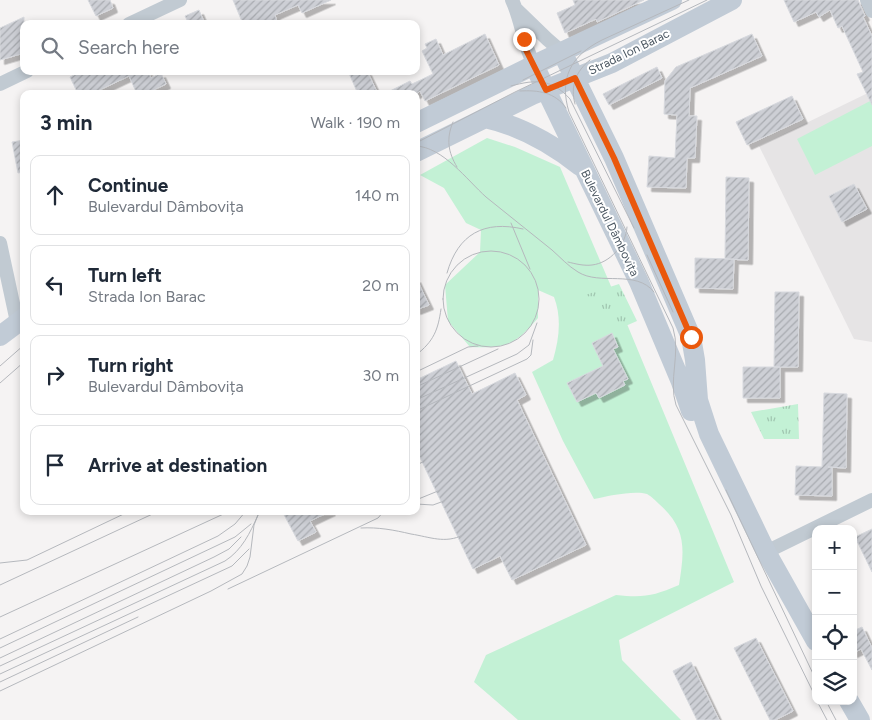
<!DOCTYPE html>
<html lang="en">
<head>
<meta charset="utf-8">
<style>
	body { margin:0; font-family:Figtree,sans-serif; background:#f2f2f3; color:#1f2937 }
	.controls { position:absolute; right:15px; bottom:15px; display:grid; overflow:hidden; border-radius:10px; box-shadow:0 2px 8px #0003 }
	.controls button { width:45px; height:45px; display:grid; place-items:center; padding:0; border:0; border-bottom:1px solid #e0e1e3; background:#fff; color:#1f2937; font:25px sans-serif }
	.stop { position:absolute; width:15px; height:15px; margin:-11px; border:4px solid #ea580c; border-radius:50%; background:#fff }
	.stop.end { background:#ea580c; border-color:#fff; box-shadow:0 1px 5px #0008 }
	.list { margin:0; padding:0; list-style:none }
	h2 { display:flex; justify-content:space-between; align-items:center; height:65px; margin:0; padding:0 20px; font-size:21px }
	h2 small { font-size:16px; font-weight:400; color:#747a83 }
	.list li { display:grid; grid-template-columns:32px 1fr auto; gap:15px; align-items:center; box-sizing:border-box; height:80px; margin:0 10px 10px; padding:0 10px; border:1px solid #e0e1e3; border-radius:10px }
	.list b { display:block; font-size:19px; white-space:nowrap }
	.list p { margin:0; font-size:16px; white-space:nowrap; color:#747a83 }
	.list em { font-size:16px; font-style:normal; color:#747a83 }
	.icon { flex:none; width:28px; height:28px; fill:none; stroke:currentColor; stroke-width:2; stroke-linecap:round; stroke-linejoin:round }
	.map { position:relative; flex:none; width:872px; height:720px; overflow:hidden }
	.search { position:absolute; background:#fff; box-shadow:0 2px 8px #0003; left:20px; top:20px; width:400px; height:55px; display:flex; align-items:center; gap:12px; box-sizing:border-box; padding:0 18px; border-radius:10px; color:#747a83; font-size:19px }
	.panel { position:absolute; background:#fff; box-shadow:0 2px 8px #0003; left:20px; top:90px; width:400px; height:425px; border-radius:10px }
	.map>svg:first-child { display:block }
	.education { fill:#e6e4e5 }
	.grass { fill:#c3f1d5 }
	.park { fill:url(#park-tufts) }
	.building { fill:url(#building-hatch); stroke:#d7d9de; filter:url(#shadow) }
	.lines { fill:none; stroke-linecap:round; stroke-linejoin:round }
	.street { stroke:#c1cad2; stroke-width:14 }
	.secondary { stroke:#c1cbd6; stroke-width:20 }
	.tram { stroke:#b5b8bd; stroke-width:1 }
	.route { stroke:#ea580c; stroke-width:6 }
	.labels { text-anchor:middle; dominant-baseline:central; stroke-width:4; stroke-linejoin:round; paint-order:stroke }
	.street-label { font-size:12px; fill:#4a5661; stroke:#fff }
</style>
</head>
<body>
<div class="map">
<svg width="872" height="720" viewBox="0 0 872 720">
	<defs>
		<pattern id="park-tufts" width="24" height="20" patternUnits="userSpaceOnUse" patternTransform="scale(1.25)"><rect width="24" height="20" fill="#c3f1d5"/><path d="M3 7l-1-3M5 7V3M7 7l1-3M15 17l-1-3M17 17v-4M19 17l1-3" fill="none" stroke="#a0c6b0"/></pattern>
		<pattern id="building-hatch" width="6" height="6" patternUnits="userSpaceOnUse" patternTransform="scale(1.25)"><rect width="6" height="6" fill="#cdcfd5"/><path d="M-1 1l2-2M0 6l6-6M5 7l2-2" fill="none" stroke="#a8abb0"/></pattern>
		<filter id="shadow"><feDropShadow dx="4.5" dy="4.5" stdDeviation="0" flood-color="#0004"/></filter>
	</defs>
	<rect width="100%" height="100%" fill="#f5f3f3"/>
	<path class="education" d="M872 91V342L854 339 759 146Z"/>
	<path class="grass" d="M872 100V146L815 175 797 139Z
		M487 138 515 147 560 167 622 312 734 582 619 640 622 660 681 720H518L474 682 486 655 616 595C644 598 653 596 679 585 684 552 688 529 659 504 656 501 651 496 647 494 635 490 607 496 594 499L563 441 532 372 553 360C559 339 562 318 554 297L538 290V318C514 346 506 348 470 347L448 321 445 285 480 252 481 230 466 223 444 188 420 175Z"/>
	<path class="park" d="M619 284 637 321 614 331 582 296Z
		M798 404 799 439H764L751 412Z"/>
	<path class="building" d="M88 0H110L113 8 96 16Z
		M233 0H331L302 13 298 5 275 15 278 24H243Z
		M573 0H644L597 22 596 19 565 33 557 13 575 5Z
		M784 0H858L865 16 863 17 872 36V105L857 74 863 72 842 26 838 28 830 10 819 17 816 12 794 22Z
		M199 10 205 24H189L185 16Z
		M24 17V53L0 60V28Z
		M485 34 499 65 425 101 420 91 416 94H384L410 81 412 84 433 74 422 51 427 48 425 44 436 39 443 55Z
		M752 34 762 56 690 88 689 116H697L695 158H687L686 188 647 187 649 156 675 158 677 115 664 114 665 81 676 67Z
		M657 67 662 78 609 105 603 94Z
		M82 71H148L151 78 161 73 166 84 145 94H137L129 76 91 94H78L70 77Z
		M348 71H367L378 94H358Z
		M792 96 803 119 747 145 736 122Z
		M24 140V172L18 173 12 142Z
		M726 177 749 178 748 260 725 259Z
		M854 184 867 209 842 222 829 196Z
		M695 258 734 259 733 289 695 288Z
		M416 278 429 305 416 310Z
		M775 292H799L798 367H774Z
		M612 333 618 347 613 349 628 379 623 381 625 385 599 398 596 393 577 402 567 383 603 366 592 343Z
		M456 361 472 394 515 373 526 395 517 400 586 545 512 580 500 556 473 569 416 449V380Z
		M743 367H780V398H743Z
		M824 393 847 394 846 468 828 467H832V496L795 495 796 466 822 467Z
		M282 511H331L310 521 316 532 298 541Z
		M872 529V572L855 537Z
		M862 627 872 648V670L861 649 853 653V631Z
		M756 638 793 711 775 720H770L734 648Z
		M691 662 719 720H697L673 671Z"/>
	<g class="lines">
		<path class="street" d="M512 0C522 21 523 44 534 65
			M867 0 872 11
			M517 10 547 39 562 52
			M129 24 180 0
			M0 84 27 71
			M0 243 17 322
			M766 552 872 500"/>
		<path class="secondary" d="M562 52 614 158 691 337 695 360 698 400 709 434 766 552 816 641
			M534 65 639 282 681 382 691 411
			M485 118C521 126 551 143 580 166
			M416 123 534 65 672 0
			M416 152 532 95 612 63 732 0
			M0 336 24 318
			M849 701 860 720"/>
		<path class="tram" d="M689 0 602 40C570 56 559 79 569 112L673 328C681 354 668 380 676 405L731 515 761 586 816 698
			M523 80 581 51
			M511 86C536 79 552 79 570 99L634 228
			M520 91C538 90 555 92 566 108
			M575 104C570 86 576 71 590 60
			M453 122C446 139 448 152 457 167
			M416 143 515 92 707 0
			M416 146C443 147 467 180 486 197 508 215 530 232 552 250 560 257 568 266 578 272 600 286 636 269 654 292
			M511 223 530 269
			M443 299a48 48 0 1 1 96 0a48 48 0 1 1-96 0Z
			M647 255 673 312
			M568 262C576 264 584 266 592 265 610 263 626 245 627 227
			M447 273C458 234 484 220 523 229
			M416 355C434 341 438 330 441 309
			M0 366 24 345
			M416 372 468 347 478 346
			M0 383 24 362
			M416 387 498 349
			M416 400 517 354 529 345 537 323
			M416 411 527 359 531 355 533 340
			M416 465 423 462
			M726 490 816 680
			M416 500 438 491
			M416 504 433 505 444 501
			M361 528C378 527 394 530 411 534 430 537 445 544 463 535
			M0 563 27 560 130 511
			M0 585 159 511
			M228 589 378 518 384 511
			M0 617 230 511
			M0 639 218 536 235 524 246 511
			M0 648 235 537 251 524
			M0 658 214 557 229 549 241 537
			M0 666 225 561C242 550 250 533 258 515L254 525 250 557 247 566 242 574 211 591 0 691
			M0 674 232 566 249 549
			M0 682 138 617
			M817 701 827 720
			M826 701 836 720"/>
	</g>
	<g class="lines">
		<path class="route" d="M524 39 526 50 546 90 575 78 614 158 691 337"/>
	</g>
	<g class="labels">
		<g class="street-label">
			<text transform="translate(629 52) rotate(-26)">Strada Ion Barac</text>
			<text transform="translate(610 223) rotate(64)">Bulevardul Dâmbovița</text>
		</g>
	</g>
</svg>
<div class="controls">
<button>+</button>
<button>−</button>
<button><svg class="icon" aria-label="locate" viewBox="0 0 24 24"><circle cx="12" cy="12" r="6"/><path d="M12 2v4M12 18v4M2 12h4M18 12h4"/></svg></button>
<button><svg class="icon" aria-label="layers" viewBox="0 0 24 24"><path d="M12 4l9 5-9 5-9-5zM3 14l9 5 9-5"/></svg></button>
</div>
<div class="stop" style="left:691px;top:337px"></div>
<div class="stop end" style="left:524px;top:39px"></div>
<div class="search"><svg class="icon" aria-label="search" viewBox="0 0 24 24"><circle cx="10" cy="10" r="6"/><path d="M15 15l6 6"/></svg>Search here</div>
<section class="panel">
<h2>3 min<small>Walk · 190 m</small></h2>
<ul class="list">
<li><svg class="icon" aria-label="ahead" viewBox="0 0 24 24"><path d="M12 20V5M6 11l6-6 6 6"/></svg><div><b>Continue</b><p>Bulevardul Dâmbovița</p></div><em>140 m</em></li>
<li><svg class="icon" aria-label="left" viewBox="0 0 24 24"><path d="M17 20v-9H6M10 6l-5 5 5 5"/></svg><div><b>Turn left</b><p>Strada Ion Barac</p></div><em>20 m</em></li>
<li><svg class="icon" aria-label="right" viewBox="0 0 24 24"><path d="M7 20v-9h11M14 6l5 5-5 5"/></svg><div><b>Turn right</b><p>Bulevardul Dâmbovița</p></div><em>30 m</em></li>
<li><svg class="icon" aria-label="arrive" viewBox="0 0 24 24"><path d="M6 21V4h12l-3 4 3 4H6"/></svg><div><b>Arrive at destination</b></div></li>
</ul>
</section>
</div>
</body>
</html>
